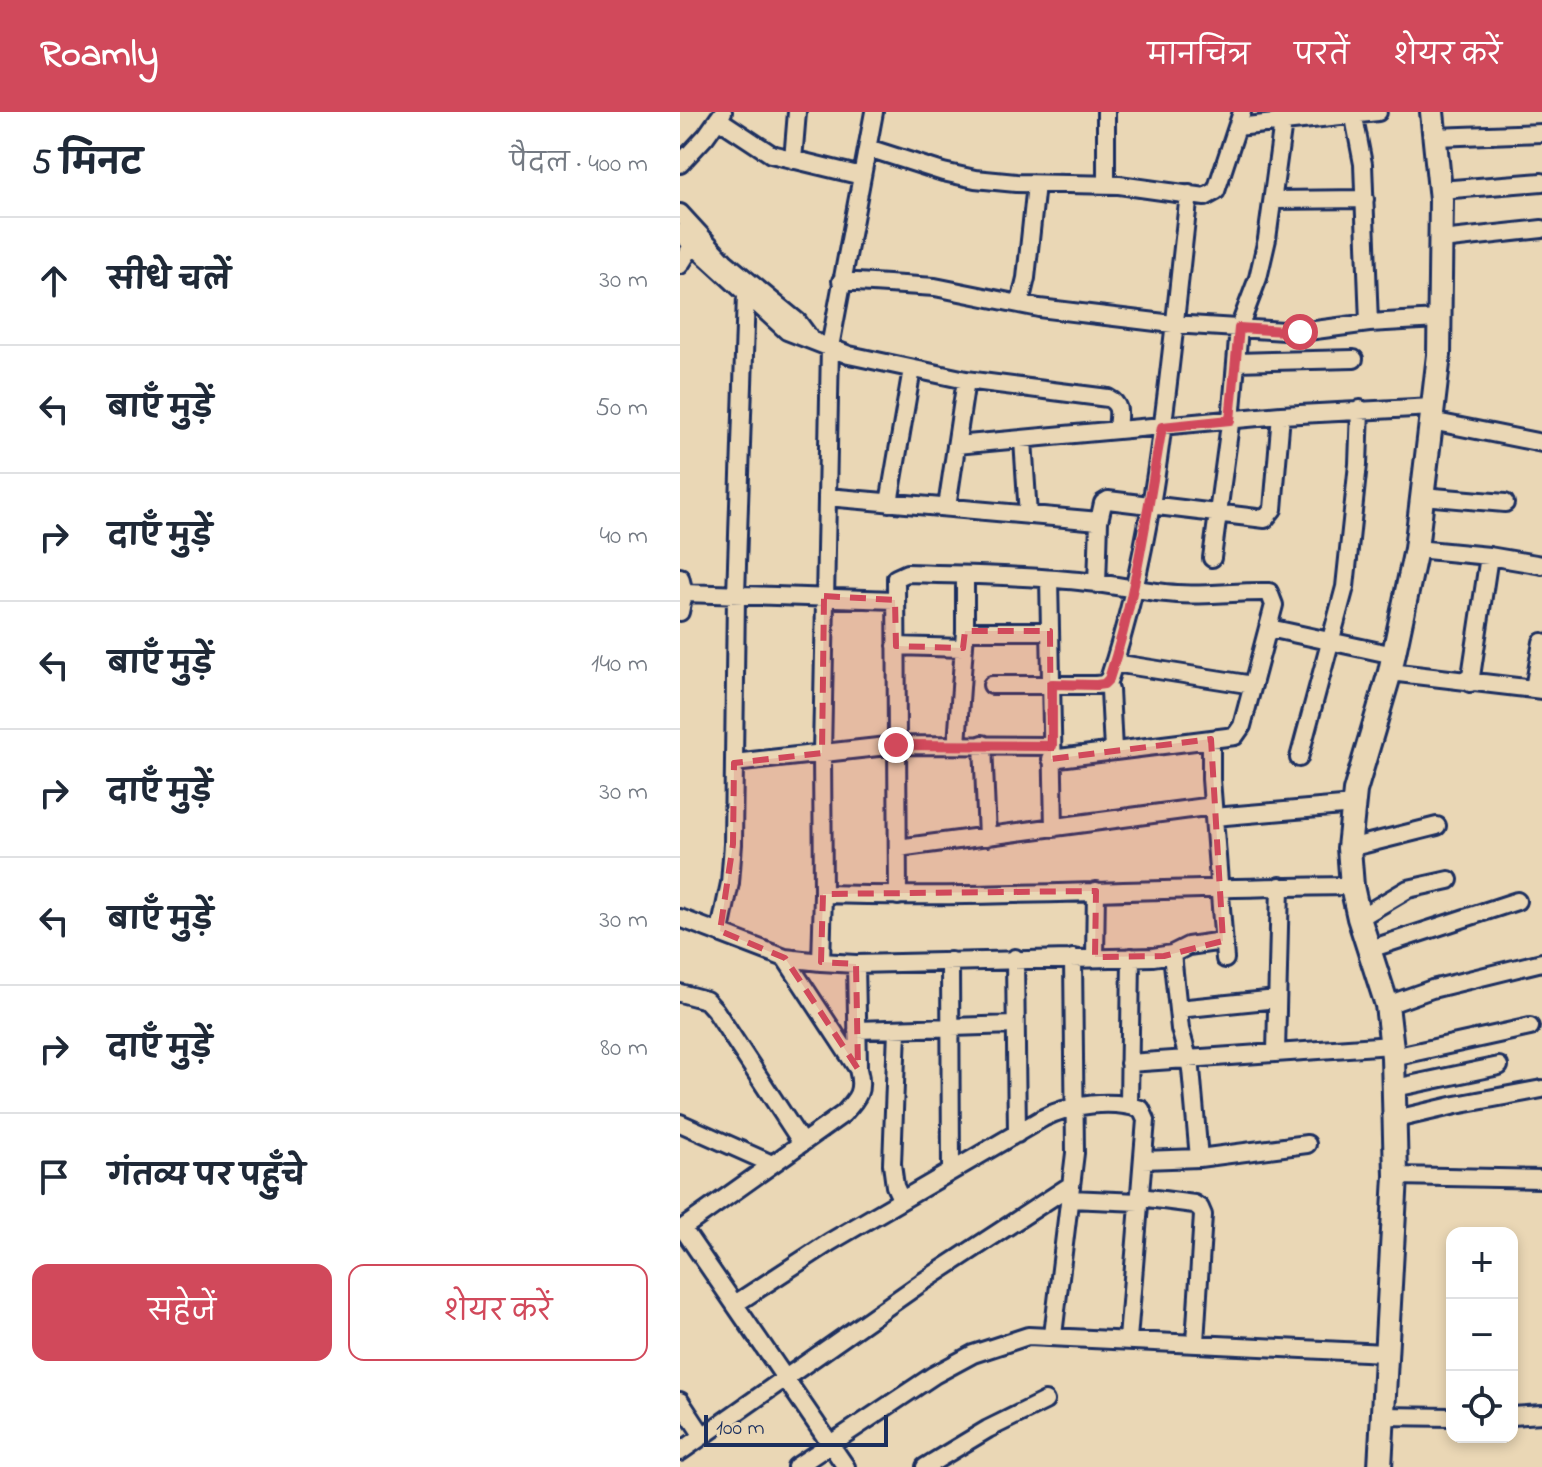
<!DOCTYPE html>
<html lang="hi">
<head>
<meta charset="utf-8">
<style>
	body { margin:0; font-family:"Indie Flower","Playpen Sans Deva",sans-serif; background:#f6f6f7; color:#1f2937 }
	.controls { position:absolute; right:24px; bottom:24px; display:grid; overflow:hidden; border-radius:16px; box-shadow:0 4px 12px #0003 }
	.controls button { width:72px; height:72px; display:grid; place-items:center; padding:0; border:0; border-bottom:2px solid #e0e1e3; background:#fff; color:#1f2937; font:40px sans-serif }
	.scale { position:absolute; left:24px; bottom:20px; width:184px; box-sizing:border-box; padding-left:8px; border:4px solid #1b2f5e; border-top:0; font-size:22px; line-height:28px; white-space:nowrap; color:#1b2f5e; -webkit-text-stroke:6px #ead7b5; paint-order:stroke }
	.stop { position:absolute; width:24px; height:24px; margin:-18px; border:6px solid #d1495b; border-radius:50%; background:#fff }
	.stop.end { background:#d1495b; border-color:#fff; box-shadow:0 2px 8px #0008 }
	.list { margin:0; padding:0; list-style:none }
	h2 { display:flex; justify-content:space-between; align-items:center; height:104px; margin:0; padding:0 32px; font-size:34px }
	h2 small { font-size:26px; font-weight:400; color:#747a83 }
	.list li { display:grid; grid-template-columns:52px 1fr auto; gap:24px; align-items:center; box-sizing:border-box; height:128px; padding:0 32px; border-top:2px solid #e0e1e3 }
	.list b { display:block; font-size:30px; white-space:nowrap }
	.list em { font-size:26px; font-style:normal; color:#747a83 }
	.actions { display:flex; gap:16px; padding:24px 32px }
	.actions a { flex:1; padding:18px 0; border:2px solid #d1495b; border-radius:16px; text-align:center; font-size:28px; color:#d1495b }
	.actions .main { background:#d1495b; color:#fff }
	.icon { flex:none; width:44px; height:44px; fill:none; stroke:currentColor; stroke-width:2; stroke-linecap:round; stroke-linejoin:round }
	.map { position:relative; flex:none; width:862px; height:1355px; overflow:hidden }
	header { display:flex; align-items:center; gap:48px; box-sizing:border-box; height:112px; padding:0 40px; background:#d1495b; color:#fff }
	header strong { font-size:38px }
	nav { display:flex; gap:44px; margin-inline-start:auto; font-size:28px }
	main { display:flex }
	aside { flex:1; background:#fff }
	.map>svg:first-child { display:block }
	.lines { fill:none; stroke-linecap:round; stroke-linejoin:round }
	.minor-casing { stroke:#1b2f5e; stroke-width:22 }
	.major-casing { stroke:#1b2f5e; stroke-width:28 }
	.minor { stroke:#ead7b5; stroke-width:16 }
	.major { stroke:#ead7b5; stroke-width:22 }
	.route { stroke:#d1495b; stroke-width:10 }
	.marked { fill:#d1495b; fill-opacity:0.2; stroke:#d1495b; stroke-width:6; stroke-dasharray:16 10; stroke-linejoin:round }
</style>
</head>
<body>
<header>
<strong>Roamly</strong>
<nav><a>मानचित्र</a><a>परतें</a><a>शेयर करें</a></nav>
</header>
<main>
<aside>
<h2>5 मिनट<small>पैदल · 400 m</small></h2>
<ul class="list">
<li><svg class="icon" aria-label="ahead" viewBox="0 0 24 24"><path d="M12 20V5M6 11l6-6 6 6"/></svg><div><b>सीधे चलें</b></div><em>30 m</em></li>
<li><svg class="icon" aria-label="left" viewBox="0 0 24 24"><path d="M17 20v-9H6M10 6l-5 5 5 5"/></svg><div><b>बाएँ मुड़ें</b></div><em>50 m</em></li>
<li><svg class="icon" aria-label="right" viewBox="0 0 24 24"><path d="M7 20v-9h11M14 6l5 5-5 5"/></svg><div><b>दाएँ मुड़ें</b></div><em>40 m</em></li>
<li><svg class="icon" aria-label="left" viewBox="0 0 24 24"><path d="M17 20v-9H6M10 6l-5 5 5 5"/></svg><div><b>बाएँ मुड़ें</b></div><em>140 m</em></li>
<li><svg class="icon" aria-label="right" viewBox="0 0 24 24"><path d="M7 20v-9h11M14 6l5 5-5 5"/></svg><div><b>दाएँ मुड़ें</b></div><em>30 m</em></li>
<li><svg class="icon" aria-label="left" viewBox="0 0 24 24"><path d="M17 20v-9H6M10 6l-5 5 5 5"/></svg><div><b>बाएँ मुड़ें</b></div><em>30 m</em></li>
<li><svg class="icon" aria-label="right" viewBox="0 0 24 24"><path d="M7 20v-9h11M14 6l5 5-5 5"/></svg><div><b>दाएँ मुड़ें</b></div><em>80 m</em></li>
<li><svg class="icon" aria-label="arrive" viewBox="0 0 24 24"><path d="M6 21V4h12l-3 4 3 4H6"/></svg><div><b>गंतव्य पर पहुँचे</b></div></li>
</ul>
<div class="actions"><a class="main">सहेजें</a><a>शेयर करें</a></div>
</aside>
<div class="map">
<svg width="862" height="1355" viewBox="0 0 862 1355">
	<rect width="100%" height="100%" fill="#ead7b5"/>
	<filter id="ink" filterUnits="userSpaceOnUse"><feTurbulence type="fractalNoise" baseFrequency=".0125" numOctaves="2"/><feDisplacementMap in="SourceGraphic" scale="16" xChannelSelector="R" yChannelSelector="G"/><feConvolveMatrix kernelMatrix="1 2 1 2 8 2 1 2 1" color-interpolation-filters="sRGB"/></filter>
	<g filter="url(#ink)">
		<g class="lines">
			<defs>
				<path id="minor" d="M426 0V73
					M673 0 683 52 689 211
					M38 7 91 42 182 64
					M557 15 698 0
					M755 25 862 21
					M188 36 263 60 295 67 336 71 439 73 525 85 536 79 562 0
					M113 48 117 0
					M0 52 26 24 43 0
					M760 78 862 70
					M593 88 685 87
					M0 101 45 150 118 210 129 225
					M0 121 107 219 169 243 286 268 428 286C442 293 438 303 437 317
					M761 128 862 117
					M0 153 12 134
					M161 169 255 175 359 196 493 212 620 220 689 211 758 207
					M340 191 346 166 356 72
					M556 250 674 247
					M751 309 862 331
					M343 328 348 403
					M276 333 601 303 753 295
					M742 384 825 391
					M147 385 419 409
					M209 391 232 257
					M267 395 286 268
					M736 437 809 444 862 453
					M532 446 552 297 559 216 578 166 587 127 603 10
					M0 465 4 481 0 500
					M369 467 374 716
					M417 472 419 409 423 391 428 388 585 407 593 397 601 303
					M4 481 215 488
					M589 516 714 543
					M285 519H370
					M216 534 283 536
					M434 551 573 573
					M710 560 862 578
					M790 571 809 444
					M312 573H416L424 572 429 567C480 414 490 242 509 82
					M854 577 862 530
					M430 578 433 638
					M531 627V667L545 847
					M277 632 285 519V463
					M303 632 307 725
					M619 646 665 475 678 352 680 297
					M54 651 216 633 372 634
					M534 705 674 693
					M218 736 533 694
					M669 736 757 714
					M143 782C319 787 496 775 672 774
					M218 784 216 466 227 461C284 463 342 463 399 469 432 472 464 480 497 482 528 484 559 479 589 480L594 493 562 614 555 624 371 647
					M0 806 105 846 141 850 176 852 473 845 492 842 508 834 543 829
					M679 806 728 777 769 768
					M40 819 50 771 53 732 56 483 66 183
					M690 837 837 789
					M492 842 500 917 511 957 519 1046
					M415 845 416 779
					M335 846 337 1022
					M270 849 271 1058
					M141 850 143 782 142 641 150 235 194 0
					M176 852 178 954
					M0 881 26 888 35 898 122 1031
					M707 893 752 877 862 850
					M498 897 597 887
					M177 918 335 913
					M217 918 212 1052 215 1074 221 1087
					M596 940 600 774
					M713 945 850 915
					M449 951 712 933
					M715 976 819 954
					M449 993 451 845
					M716 1007 776 993 862 977
					M0 1011 92 1052
					M463 1048 519 1046 627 1032
					M716 1064 862 1067
					M460 1085 514 1092 520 1096 523 1103 515 1230
					M390 1087 459 1090
					M3 1117 166 1355
					M0 1118 163 1002C178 986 184 979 178 957L105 846
					M55 1192 150 1130 363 1006C390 992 433 987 461 997L466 1008 448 1227
					M373 1223 395 1041 393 846
					M0 1289 23 1324
					M702 1304 772 1305
					M832 1304 862 1302
					M0 1340 241 1171 391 1073
					M116 1355 254 1263 293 1242 348 1224 705 1241
					M245 1355 308 1317 365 1289"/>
				<path id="major" d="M700 1355 716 1064 713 945 707 893 679 806 672 774 669 736 675 679 710 560 736 437 759 243 761 88 752 0"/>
			</defs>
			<use href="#minor" class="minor-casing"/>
			<use href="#major" class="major-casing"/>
			<use href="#minor" class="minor"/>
			<use href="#major" class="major"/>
		</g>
	</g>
	<g class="lines" filter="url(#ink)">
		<path class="route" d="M216 633 372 634V572L416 573 424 572 429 567C456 485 467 399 482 315L550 308 559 216 620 220"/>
	</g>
	<path class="marked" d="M144 484 215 488 216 534 283 536 285 519H370L371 647 531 627 543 829 484 844 415 845 416 779 143 782 141 850 176 852 178 957 105 846 40 819 53 732 54 651 142 641Z"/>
</svg>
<div class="controls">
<button>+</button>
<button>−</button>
<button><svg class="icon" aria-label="locate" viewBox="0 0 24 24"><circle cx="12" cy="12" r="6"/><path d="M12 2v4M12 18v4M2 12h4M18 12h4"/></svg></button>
</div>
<div class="scale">100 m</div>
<div class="stop" style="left:620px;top:220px"></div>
<div class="stop end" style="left:216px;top:633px"></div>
</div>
</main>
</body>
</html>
